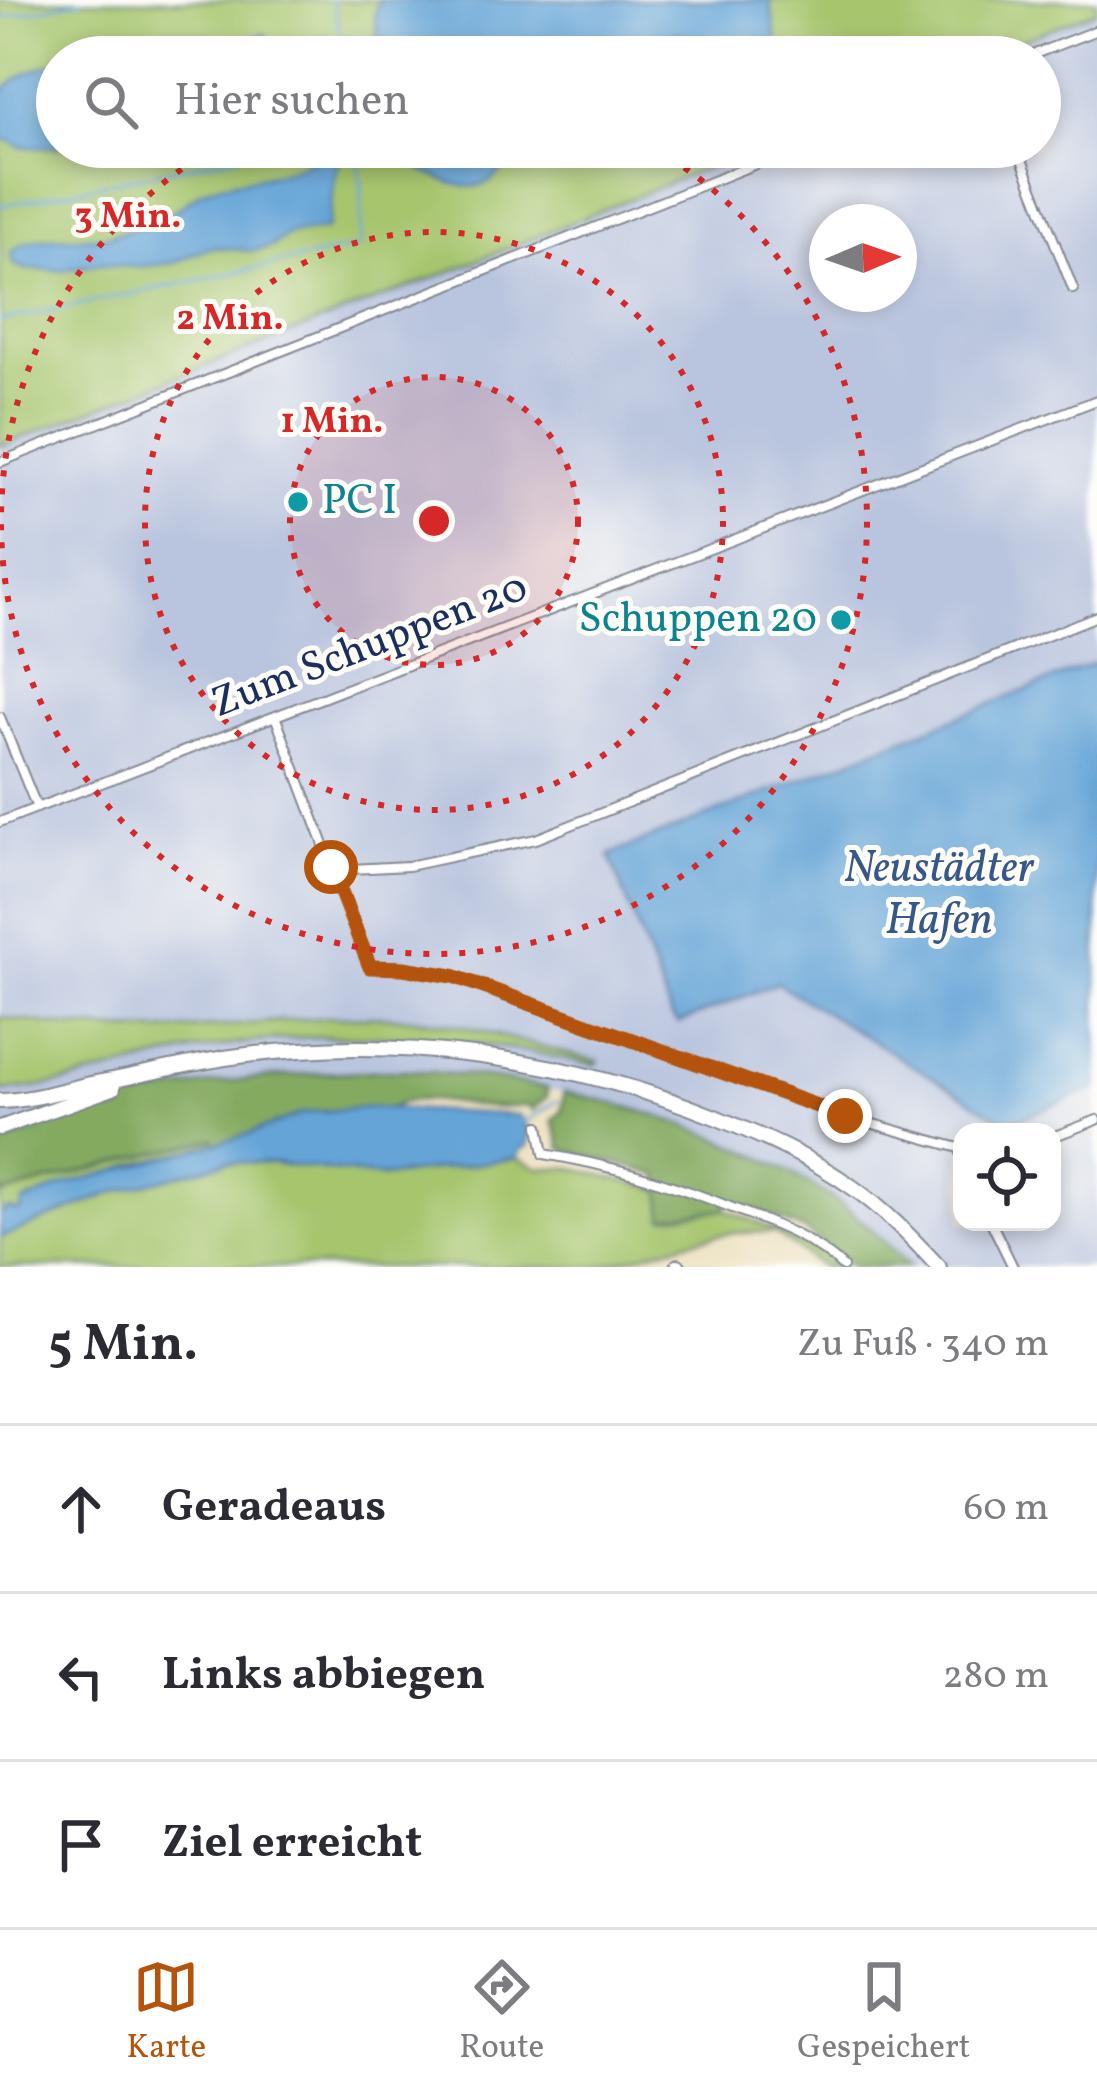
<!DOCTYPE html>
<html lang="de">
<head>
<meta charset="utf-8">
<style>
	body { margin:0; font-family:Vollkorn,serif; background:#f7f7f7; color:#2b2b33 }
	.controls { position:absolute; right:36px; bottom:36px; display:grid; overflow:hidden; border-radius:24px; box-shadow:0 6px 18px #0003 }
	.controls button { width:108px; height:108px; display:grid; place-items:center; padding:0; border:0; border-bottom:3px solid #e1e1e2; background:#fff; color:#2b2b33; font:60px sans-serif }
	.compass { position:absolute; left:809px; top:204px; width:108px; height:108px; border-radius:50%; background:#fff; box-shadow:0 6px 18px #0003; rotate:88deg }
	.stop { position:absolute; width:36px; height:36px; margin:-27px; border:9px solid #b45309; border-radius:50%; background:#fff }
	.stop.end { background:#b45309; border-color:#fff; box-shadow:0 3px 12px #0008 }
	.list { margin:0; padding:0; list-style:none }
	h2 { display:flex; justify-content:space-between; align-items:center; height:156px; margin:0; padding:0 48px; font-size:51px }
	h2 small { font-size:39px; font-weight:400; color:#7c7c81 }
	.list li { display:grid; grid-template-columns:78px 1fr auto; gap:36px; align-items:center; box-sizing:border-box; height:168px; padding:0 48px; border-top:3px solid #e1e1e2 }
	.list b { display:block; font-size:45px; white-space:nowrap }
	.list em { font-size:39px; font-style:normal; color:#7c7c81 }
	.icon { flex:none; width:66px; height:66px; fill:none; stroke:currentColor; stroke-width:2; stroke-linecap:round; stroke-linejoin:round }
	.map { position:relative; flex:none; width:1097px; height:1267px; overflow:hidden }
	.search { position:absolute; background:#fff; box-shadow:0 6px 18px #0003; left:36px; right:36px; top:36px; height:132px; display:flex; align-items:center; gap:30px; box-sizing:border-box; padding:0 42px; border-radius:66px; color:#7c7c81; font-size:45px }
	.sheet { height:660px; background:#fff }
	nav { display:flex; justify-content:space-around; align-items:center; box-sizing:border-box; height:168px; border-top:3px solid #e1e1e2; background:#fff; font-size:33px; color:#7c7c81 }
	nav a { display:grid; justify-items:center; gap:6px }
	nav .on { color:#b45309 }
	.map>svg:first-child { display:block }
	.industrial { fill:#b9c4de; fill-rule:evenodd }
	.green { fill:#a6c56d; stroke:#607a66; stroke-width:3 }
	.forest { fill:#84aa60; stroke:#506c5f; stroke-width:3 }
	.water { fill:#65a4d7; stroke:#406a9a; stroke-width:3 }
	.lines { fill:none; stroke-linecap:round; stroke-linejoin:round }
	.stream { stroke:#65a4d7; stroke-width:3 }
	.service-casing { stroke:#848992; stroke-width:12 }
	.minor-casing { stroke:#848992; stroke-width:18 }
	.service { stroke:#fff; stroke-width:8 }
	.minor { stroke:#fff; stroke-width:14 }
	.route { stroke:#b45309; stroke-width:15 }
	.ring { fill:none; stroke:#d62828; stroke-width:6; stroke-dasharray:6 12 }
	.culture-dot { fill:#0f9aa8; stroke:#fdfcf7; stroke-width:4.5 }
	.labels { text-anchor:middle; dominant-baseline:central; stroke-width:10; stroke-linejoin:round; paint-order:stroke }
	.culture-label { font-size:42px; fill:#0d838f; stroke:#fdfcf7; text-anchor:start }
	.street-label { font-size:42px; fill:#1b2f5e; stroke:#fdfcf7 }
	.water-label { font-size:45px; font-style:italic; fill:#355888; stroke:#fdfcf7 }
	.centre { fill:#d62828; stroke:#fdfcf7; stroke-width:6 }
	.ring-label { font-size:36px; text-anchor:middle; font-weight:bold; fill:#d62828; stroke:#fdfcf7; stroke-width:10; stroke-linejoin:round; paint-order:stroke }
</style>
</head>
<body>
<div class="map">
<svg width="1097" height="1267" viewBox="0 0 1097 1267">
	<rect width="100%" height="100%" fill="#fdfcf7"/>
	<filter id="ink" filterUnits="userSpaceOnUse"><feTurbulence type="fractalNoise" baseFrequency=".00833" numOctaves="2"/><feDisplacementMap in="SourceGraphic" scale="24" xChannelSelector="R" yChannelSelector="G"/><feConvolveMatrix kernelMatrix="1 2 1 2 8 2 1 2 1" color-interpolation-filters="sRGB"/></filter>
	<filter id="wash" filterUnits="userSpaceOnUse"><feTurbulence type="fractalNoise" baseFrequency=".004" numOctaves="4" result="noise"/><feDisplacementMap in="SourceGraphic" scale="48" xChannelSelector="R" yChannelSelector="G"/><feGaussianBlur stdDeviation="2.7" result="paint"/><feColorMatrix in="noise" values="0 0 0 0 0 0 0 0 0 0 0 0 0 0 0 0 0 1.4 0 .05"/><feComposite in="paint" operator="in"/></filter>
	<g filter="url(#wash)">
		<rect width="100%" height="100%" fill="#eee3c5"/>
		<path class="industrial" d="M1097 10V662L609 855 672 1016 678 1022 777 983 1008 1123 1097 1088V1267H910L861 1220 805 1182 706 1134 605 1100 484 1077 407 1070 300 1073 146 1096 66 1120 0 1146V446L459 268 758 147H1040V57H980ZM827 222H899V294H827ZM962 1132H1052V1222H962Z"/>
		<path class="green" d="M0 0H1097V10L980 57H57V147H758L459 268 0 446Z
			M0 1017C48 1025 97 1031 146 1031 228 1030 310 1013 393 1017 464 1021 529 1046 598 1061L595 1065C462 1034 325 1025 190 1052 127 1065 65 1088 0 1091Z
			M214 1139 215 1144 131 1165 16 1212 9 1209 0 1213V1195L129 1159Z
			M517 1158 539 1168H573L661 1190 664 1217 724 1209 804 1241 838 1267H822L774 1232 730 1233 702 1238 597 1267H0V1238L112 1193 225 1162 270 1163 383 1177Z"/>
		<path class="forest" d="M407 1070 484 1077 547 1088V1097L532 1110 529 1106C515 1107 501 1108 488 1107 458 1106 416 1090 390 1109L372 1107 304 1113 250 1134 215 1144 214 1139 129 1159 0 1195V1146C128 1084 267 1073 407 1070Z
			M564 1092C662 1111 786 1157 863 1222 879 1236 894 1252 910 1267H851L806 1231 730 1200 724 1209 664 1217 659 1175 562 1149 553 1120 562 1111Z"/>
		<path class="water" d="M379 0H770L779 57H665L674 55 682 49 681 34 667 36 660 40 659 57H380L375 14Z
			M265 34 278 57H111L207 36 244 43 254 37Z
			M50 64 57 66V147H22L0 137C0 125 0 107 1 97 8 78 34 70 50 64Z
			M401 147H510C504 183 479 194 446 181 438 177 427 174 420 169 413 163 406 154 401 147Z
			M330 155 339 163C331 186 332 207 327 229L289 234 271 247 253 251 211 247 173 263 136 267 100 264 63 270 25 269 13 264 11 253C33 229 81 242 110 235 127 230 149 226 164 217 181 208 194 194 212 187 236 179 262 178 286 171 302 166 314 157 330 155Z
			M1097 662V1088L1008 1123 777 983 679 1023 672 1017 609 855Z
			M372 1107 519 1115 530 1131 528 1146 521 1149 517 1158 383 1177 270 1163 225 1162 112 1193 0 1238V1213L10 1209 16 1212 22 1209V1203L67 1184 250 1134 304 1113Z"/>
		<g class="lines">
			<path class="stream" d="M333 0 345 57
				M0 18 82 0
				M0 206 278 147
				M0 321 360 247 362 190 357 147
				M523 1123 557 1101"/>
		</g>
	</g>
	<g filter="url(#ink)">
		<g class="lines">
			<defs>
				<path id="service" d="M1027 57 1097 30
					M1017 147 1073 289
					M0 462 799 147
					M275 716 370 966 403 967 453 976 845 1116 959 1148 962 1155
					M0 717 37 808
					M0 822 1097 400
					M332 870 408 866 536 839 1097 616
					M539 1126 544 1154C612 1165 671 1183 735 1209 774 1224 812 1238 843 1267
					M1052 1137 1097 1120
					M991 1222 1013 1267"/>
				<path id="minor" d="M0 1101C37 1100 71 1087 107 1081 149 1073 190 1063 232 1057 395 1034 562 1056 715 1117 762 1136 810 1157 852 1187 884 1209 913 1239 939 1267
					M0 1128 113 1088
					M678 1267V1266"/>
			</defs>
			<use href="#service" class="service-casing"/>
			<use href="#minor" class="minor-casing"/>
			<use href="#service" class="service"/>
			<use href="#minor" class="minor"/>
		</g>
	</g>
	<g class="lines" filter="url(#ink)">
		<path class="route" d="M331 867 370 967 403 968 453 976 845 1116"/>
	</g>
	<circle cx="434" cy="521" r="144" fill="#d62828" fill-opacity=".12"/>
	<g class="ring">
		<circle cx="434" cy="521" r="144"/>
		<circle cx="434" cy="521" r="289"/>
		<path d="M654 148A433 433 0 1 1 214 148"/>
	</g>
	<g class="culture-dot">
		<circle cx="298" cy="502" r="12"/>
		<circle cx="841" cy="620" r="12"/>
	</g>
	<g class="labels">
		<g class="culture-label">
			<text x="322" y="502">PC I</text>
			<text x="817" y="620" text-anchor="end">Schuppen 20</text>
		</g>
		<g class="street-label">
			<text transform="translate(370 647) rotate(-21)">Zum Schuppen 20</text>
		</g>
		<g class="water-label">
			<text x="939" y="869">Neustädter<tspan x="939" dy="52">Hafen</tspan></text>
		</g>
	</g>
	<circle cx="434" cy="521" r="18" class="centre"/>
	<g class="ring-label">
		<text x="128" y="227">3 Min.</text>
		<text x="230" y="329">2 Min.</text>
		<text x="332" y="432">1 Min.</text>
	</g>
</svg>
<div class="controls">
<button><svg class="icon" aria-label="locate" viewBox="0 0 24 24"><circle cx="12" cy="12" r="6"/><path d="M12 2v4M12 18v4M2 12h4M18 12h4"/></svg></button>
</div>
<svg class="compass" viewBox="-18 -18 36 36"><path d="M0-13l5 13h-10z" fill="#e53935"/><path d="M0 13l5-13h-10z" fill="#7c7c81"/></svg>
<div class="stop" style="left:331px;top:867px"></div>
<div class="stop end" style="left:845px;top:1116px"></div>
<div class="search"><svg class="icon" aria-label="search" viewBox="0 0 24 24"><circle cx="10" cy="10" r="6"/><path d="M15 15l6 6"/></svg>Hier suchen</div>
</div>
<section class="sheet">
<h2>5 Min.<small>Zu Fuß · 340 m</small></h2>
<ul class="list">
<li><svg class="icon" aria-label="ahead" viewBox="0 0 24 24"><path d="M12 20V5M6 11l6-6 6 6"/></svg><div><b>Geradeaus</b></div><em>60 m</em></li>
<li><svg class="icon" aria-label="left" viewBox="0 0 24 24"><path d="M17 20v-9H6M10 6l-5 5 5 5"/></svg><div><b>Links abbiegen</b></div><em>280 m</em></li>
<li><svg class="icon" aria-label="arrive" viewBox="0 0 24 24"><path d="M6 21V4h12l-3 4 3 4H6"/></svg><div><b>Ziel erreicht</b></div></li>
</ul>
</section>
<nav>
<a class="on"><svg class="icon" aria-label="map" viewBox="0 0 24 24"><path d="M3 6l6-2 6 2 6-2v14l-6 2-6-2-6 2zM9 4v14M15 6v14"/></svg>Karte</a>
<a><svg class="icon" aria-label="directions" viewBox="0 0 24 24"><path d="M12 3l9 9-9 9-9-9zM9 14v-3h6M13 9l2 2-2 2"/></svg>Route</a>
<a><svg class="icon" aria-label="saved" viewBox="0 0 24 24"><path d="M7 4h10v16l-5-4-5 4z"/></svg>Gespeichert</a>
</nav>
</body>
</html>
